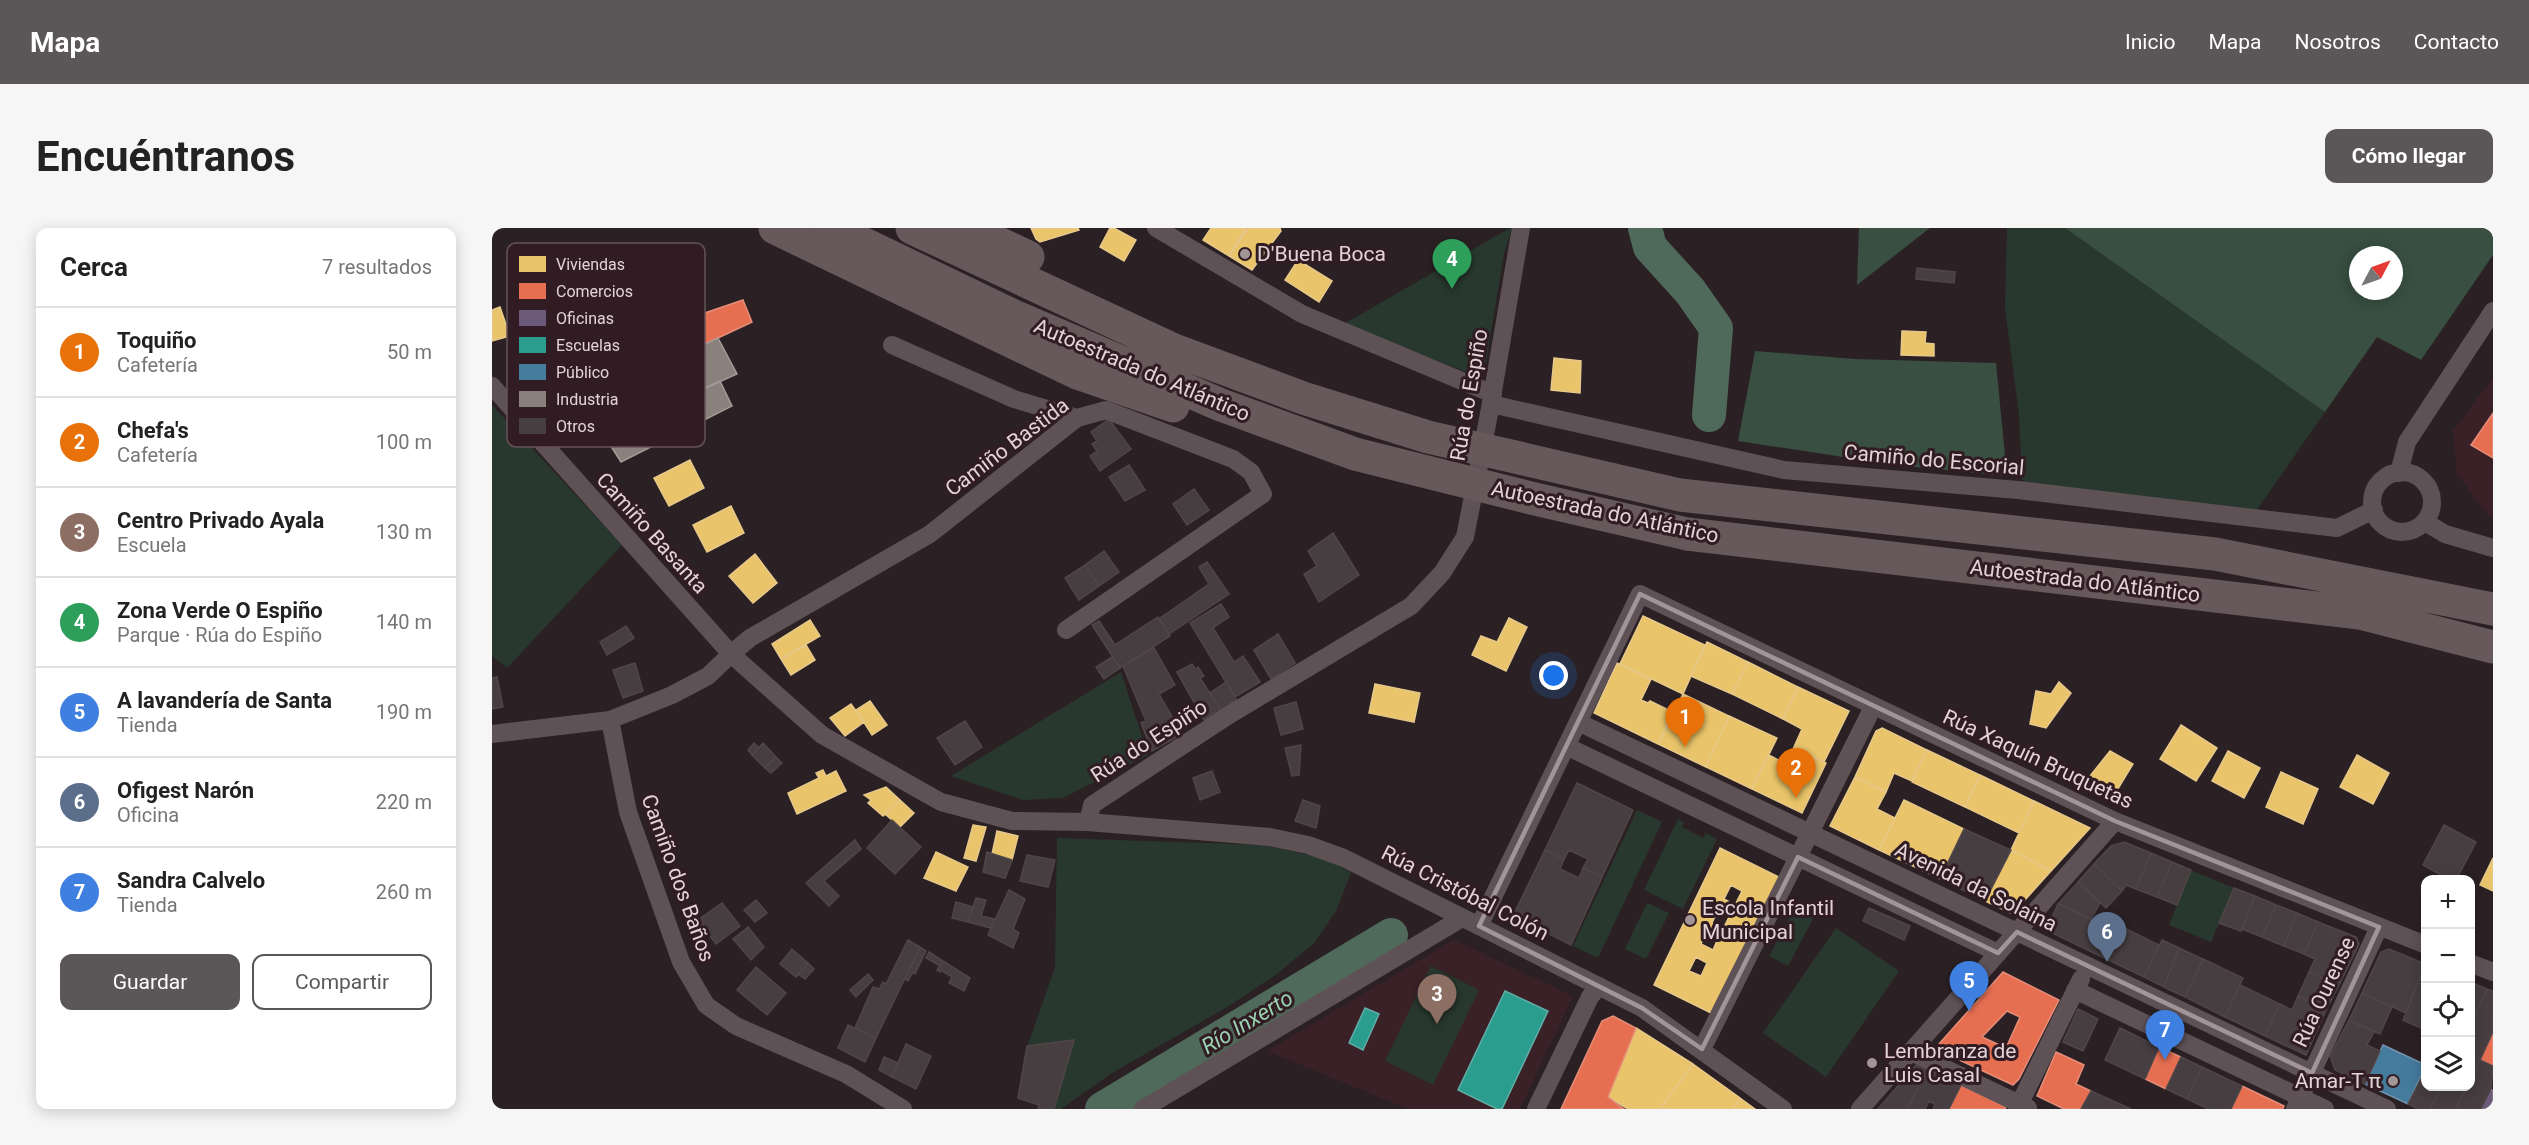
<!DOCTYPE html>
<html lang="es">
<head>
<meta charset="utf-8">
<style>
	body { margin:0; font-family:Roboto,sans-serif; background:#f6f6f6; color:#222 }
	.controls { position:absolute; right:18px; bottom:18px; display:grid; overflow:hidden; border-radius:12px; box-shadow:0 3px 15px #0003 }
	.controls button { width:54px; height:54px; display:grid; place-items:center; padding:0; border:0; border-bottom:2px solid #e0e0e0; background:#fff; color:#222; font:30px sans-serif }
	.compass { position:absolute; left:1857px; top:18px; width:54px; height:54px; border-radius:50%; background:#fff; box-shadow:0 3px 15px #0003; rotate:49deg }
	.you { position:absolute; left:1062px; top:448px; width:21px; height:21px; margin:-15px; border:4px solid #fff; border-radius:50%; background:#1a73e8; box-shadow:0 0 0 9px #1a73e833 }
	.badge { display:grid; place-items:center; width:39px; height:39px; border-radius:50%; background:#5b5657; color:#fff; font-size:20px; font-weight:700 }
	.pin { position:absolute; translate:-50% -50px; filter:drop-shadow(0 2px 3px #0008) }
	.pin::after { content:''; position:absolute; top:32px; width:21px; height:18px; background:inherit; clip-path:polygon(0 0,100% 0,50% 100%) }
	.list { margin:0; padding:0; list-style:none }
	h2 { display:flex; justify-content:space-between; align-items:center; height:78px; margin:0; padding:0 24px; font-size:26px }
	h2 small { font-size:20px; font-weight:400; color:#767676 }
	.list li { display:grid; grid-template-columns:39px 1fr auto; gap:18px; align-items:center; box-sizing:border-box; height:90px; padding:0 24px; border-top:2px solid #e0e0e0 }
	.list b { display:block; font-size:22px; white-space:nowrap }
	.list p { margin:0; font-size:20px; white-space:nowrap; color:#767676 }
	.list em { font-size:20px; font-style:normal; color:#767676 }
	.actions { display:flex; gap:12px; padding:18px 24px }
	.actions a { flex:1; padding:14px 0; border:2px solid #5b5657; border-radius:12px; text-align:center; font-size:21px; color:#5b5657 }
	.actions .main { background:#5b5657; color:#fff }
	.icon { flex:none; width:33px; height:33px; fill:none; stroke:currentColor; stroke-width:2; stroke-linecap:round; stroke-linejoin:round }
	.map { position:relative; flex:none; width:2001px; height:881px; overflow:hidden; border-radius:12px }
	header { display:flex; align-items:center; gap:36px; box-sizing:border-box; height:84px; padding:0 30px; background:#5b5657; color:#fff }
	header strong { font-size:28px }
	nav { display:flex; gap:33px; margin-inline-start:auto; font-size:21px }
	.intro { display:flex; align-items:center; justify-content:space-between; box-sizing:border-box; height:144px; padding:0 36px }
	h1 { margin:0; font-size:42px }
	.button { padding:15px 27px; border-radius:12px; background:#5b5657; color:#fff; font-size:21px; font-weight:700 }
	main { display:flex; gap:36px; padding:0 36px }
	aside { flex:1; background:#fff; border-radius:12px; box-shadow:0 3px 15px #0003 }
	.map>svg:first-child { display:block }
	.built { fill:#3a2128 }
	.green { fill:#28382e }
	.forest { fill:#384f41; fill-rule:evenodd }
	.homes { fill:#e9c46a; stroke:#e7c88b; stroke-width:1.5; fill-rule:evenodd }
	.shops { fill:#e76f51; stroke:#e58d79; stroke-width:1.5; fill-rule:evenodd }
	.offices { fill:#6d597a; stroke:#907e96; stroke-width:1.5 }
	.schools { fill:#2a9d8f; stroke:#61ada5; stroke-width:1.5 }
	.public { fill:#457b9d; stroke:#7495ae; stroke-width:1.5 }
	.industry { fill:#8a817c; stroke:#a49a97; stroke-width:1.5 }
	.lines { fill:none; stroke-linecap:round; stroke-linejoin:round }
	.river { stroke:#4f6a5a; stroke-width:34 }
	.building { fill:#473e41; stroke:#504648; stroke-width:1.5 }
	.minor { stroke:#5e5256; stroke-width:18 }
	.motorway { stroke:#66585b; stroke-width:33 }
	.marked { fill:none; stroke:#a19598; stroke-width:4.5; stroke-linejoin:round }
	.poi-dot { fill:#a19598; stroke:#301c22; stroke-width:2 }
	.labels { text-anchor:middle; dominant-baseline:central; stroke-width:6; stroke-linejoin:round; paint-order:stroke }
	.poi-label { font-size:21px; fill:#e1d3d7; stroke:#301c22; text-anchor:start }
	.street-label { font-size:21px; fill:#e1d3d7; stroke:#301c22 }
	.water-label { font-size:22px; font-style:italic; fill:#9ad1b0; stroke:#301c22 }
	.key { fill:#301c22; stroke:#655358; stroke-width:1.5 }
	.key-label { font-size:16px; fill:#e1d3d7 }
</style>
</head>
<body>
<header>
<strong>Mapa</strong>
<nav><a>Inicio</a><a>Mapa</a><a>Nosotros</a><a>Contacto</a></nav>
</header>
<div class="intro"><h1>Encuéntranos</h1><a class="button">Cómo llegar</a></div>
<main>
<aside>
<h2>Cerca<small>7 resultados</small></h2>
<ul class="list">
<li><span class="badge" style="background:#e8710a">1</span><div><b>Toquiño</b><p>Cafetería</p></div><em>50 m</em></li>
<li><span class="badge" style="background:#e8710a">2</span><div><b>Chefa's</b><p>Cafetería</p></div><em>100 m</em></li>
<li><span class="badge" style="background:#8d6e63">3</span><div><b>Centro Privado Ayala</b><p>Escuela</p></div><em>130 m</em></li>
<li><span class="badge" style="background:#2e9e5b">4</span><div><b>Zona Verde O Espiño</b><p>Parque · Rúa do Espiño</p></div><em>140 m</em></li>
<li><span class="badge" style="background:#3f7fe0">5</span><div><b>A lavandería de Santa</b><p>Tienda</p></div><em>190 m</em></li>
<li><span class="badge" style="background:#5c6f8a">6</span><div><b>Ofigest Narón</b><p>Oficina</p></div><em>220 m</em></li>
<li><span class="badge" style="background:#3f7fe0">7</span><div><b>Sandra Calvelo</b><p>Tienda</p></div><em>260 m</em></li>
</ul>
<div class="actions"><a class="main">Guardar</a><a>Compartir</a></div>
</aside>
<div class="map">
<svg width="2001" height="881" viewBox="0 0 2001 881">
	<rect width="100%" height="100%" fill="#2b2124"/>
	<path class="built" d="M2001 150V288L1996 287 1965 246 1961 203Z
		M962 712 1081 768 1028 881H916L775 823Z"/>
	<path class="green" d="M1018 0H1020L1012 26 994 134 986 142 977 145 852 96Z
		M1515 0H1573L1833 184 1764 283 1535 256 1530 251 1527 186 1513 80Z
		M0 177 130 317 15 440 0 428Z
		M629 444 656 527 571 570 531 572 459 548Z
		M1145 582 1170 594 1106 730 1081 718Z
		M1186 591 1192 594 1190 599 1211 610 1214 605 1225 611 1191 681 1152 662Z
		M565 610 773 617 838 632 859 645 844 683 822 715 785 746 737 778 620 845 569 881H562L582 813 536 817 563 739Z
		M1699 642 1742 660 1719 714 1677 697Z
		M1155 675 1177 685 1154 731 1133 721Z
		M1304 677 1323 687 1296 738 1277 728Z
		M1344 700 1407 743 1334 849 1271 805Z
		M939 738 987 762 941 857 893 833Z"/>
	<path class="forest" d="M1367 0H1438L1365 57Z
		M1573 0H2001V27L1929 132 1885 109 1833 184ZM1866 27H1902V63H1866Z
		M1263 123 1363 131 1504 135 1515 248 1403 237 1246 213Z"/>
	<path class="homes" d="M539 0H586L587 2 548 14 544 11Z
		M618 0H622L644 12 632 33 608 19Z
		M719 0H754L737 28 711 12Z
		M756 0H788L789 3 760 42 737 28Z
		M806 32 840 53 827 74 793 52Z
		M8 79 18 108 0 113V82Z
		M1410 103 1434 104 1433 115 1442 116V128L1409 127Z
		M1062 130 1089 133 1088 165 1059 162Z
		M198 232 212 260 177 278 162 250Z
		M239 278 252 305 215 324 201 297Z
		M263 326 285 355 261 375 237 348Z
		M1151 388 1213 417 1191 466 1128 436Z
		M1017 390 1035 399 1014 443 980 427 989 408 1005 414Z
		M318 392 328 408 289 431 280 416Z
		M1215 414 1256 434 1240 466 1199 448Z
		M314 417 323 432 299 447 289 431Z
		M1256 434 1306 459 1291 491 1240 466Z
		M1125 435 1159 451 1149 472 1156 475 1158 473 1181 484 1166 516 1102 485Z
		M1567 454 1579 465 1554 500 1538 496 1544 463 1559 466Z
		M883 456 928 465 922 494 877 485Z
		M1306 459 1357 483 1332 534 1302 519 1310 501 1291 491Z
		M1191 466 1237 488 1214 539 1166 516Z
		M378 473 395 497 380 507 364 482Z
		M359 476 372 494 353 508 338 490Z
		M1237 488 1285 510 1260 561 1214 539Z
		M1689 497 1725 520 1704 553 1668 531Z
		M1390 500 1435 522 1420 553 1402 545 1394 564 1363 549 1384 503Z
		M1302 519 1334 535 1310 585 1260 561 1277 527 1294 536Z
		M1435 522 1488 547 1473 579 1420 554Z
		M1618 523 1641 536 1624 564 1598 548Z
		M1736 523 1768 540 1752 570 1720 553Z
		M1865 527 1897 545 1881 576 1848 559Z
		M331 542 334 548 344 543 354 563 305 586 296 565 327 550 324 545Z
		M1789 544 1826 561 1811 596 1774 579Z
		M1488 547 1542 573 1527 605 1473 579Z
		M1363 549 1394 564 1385 581 1403 590 1387 622 1338 598Z
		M394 559 408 572 391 588 376 575 379 572 372 567Z
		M408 572 422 585 408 599 393 586Z
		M1412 572 1472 601 1448 651 1387 622Z
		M1542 573 1598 600 1559 643 1519 622Z
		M481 597 494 599 484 633 472 630Z
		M505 603 526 608 520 632 500 626Z
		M1228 620 1287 649 1221 786 1162 757ZM1239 657 1250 663 1243 677 1232 671ZM1226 682 1238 687 1231 701 1220 695ZM1216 702 1227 708 1221 722 1209 716ZM1204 729 1215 735 1209 748 1197 743Z
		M1519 622 1559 643 1523 683 1518 685 1493 673Z
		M444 624 476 639 464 663 432 650Z
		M2001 630V663L1988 657Z
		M1144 800 1201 836 1168 881H1136L1116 869Z
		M1201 836 1248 870 1241 881H1168Z
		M1248 870 1263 881H1241Z"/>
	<path class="shops" d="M251 72 260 94 85 176 63 125 181 74 192 92Z
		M2001 185V230L1979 217Z
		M1511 744 1567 772 1527 851 1521 857 1448 823 1447 816ZM1515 783 1528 789 1514 820 1490 809Z
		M1121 788 1144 800 1116 869 1132 881H1069L1110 793Z
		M2001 804V838L1988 832Z
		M1667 819 1689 829 1674 861 1653 851Z
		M1564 824 1592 837 1584 856 1599 863 1589 881H1572L1545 868Z
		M1469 857 1514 879 1513 881H1457Z
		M1750 858 1792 878 1791 881H1739Z"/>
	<path class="offices" d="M1999 861 2001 863V881H1989Z"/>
	<path class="schools" d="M1013 763 1056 783 1010 881H1005L966 862Z
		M873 780 887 786 871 822 857 815Z"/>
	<path class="public" d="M1891 817 1934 837 1916 876 1873 856Z"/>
	<path class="industry" d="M226 110 245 146 170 180 153 145Z
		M153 145 170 180 228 153 240 178 129 234 91 174Z"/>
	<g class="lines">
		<path class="river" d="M1153 0 1158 19 1198 63 1224 100 1217 187
			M610 881 899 707"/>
	</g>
	<path class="building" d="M1425 40 1463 44 1462 55 1424 51Z
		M617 191 639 221 608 243 598 228 605 223 600 216 605 213 599 204Z
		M637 237 653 262 633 273 617 249Z
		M702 261 717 282 695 297 681 276Z
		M841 305 867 347 827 374 812 346 825 338 816 323Z
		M612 323 627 344 607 358 593 337Z
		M715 334 737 366 677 406 667 391 717 356 707 339Z
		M593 337 607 358 587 372 573 350Z
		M729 376 737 389 721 400 742 434 751 428 768 454 743 469 698 395Z
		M666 389 678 408 628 440 600 397 607 393 623 417Z
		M134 398 142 410 115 427 108 414Z
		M786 406 803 435 779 451 762 422Z
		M662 420 683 457 667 466 690 506 660 523 649 495 654 493 631 438Z
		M620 429 628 440 612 451 604 439Z
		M143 435 151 463 131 470 121 442Z
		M700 436 703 441 706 439 712 448 708 450 729 482 712 492 685 444Z
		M5 449 11 479 0 481V450Z
		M734 454 745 472 729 482 718 465Z
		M804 474 811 501 789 507 782 480Z
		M473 493 490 519 463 537 445 510Z
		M262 515 267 520 260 527 256 522Z
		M271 515 284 529 273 540 260 527Z
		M809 517 807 547 800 548 793 520Z
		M284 529 290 535 279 545 273 540Z
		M720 543 728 564 708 572 701 550Z
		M1085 555 1141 582 1110 649 1091 640 1096 631 1077 622 1072 631 1053 622Z
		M811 572 828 578 824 600 803 593Z
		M400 592 429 619 403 646 375 620Z
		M1952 597 1984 614 1964 652H1958L1931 637Z
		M1472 601 1519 622 1493 673 1448 651Z
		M363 612 369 621 332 653 347 668 337 678 314 655Z
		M1632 614 1659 625 1644 661 1634 657 1630 663 1602 636 1619 618Z
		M1053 622 1072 631 1068 641 1087 650 1091 640 1110 649 1079 717 1021 688Z
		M495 624 520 632 513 650 491 644Z
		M1659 625 1680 634 1665 669 1644 661Z
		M535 627 563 632 556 659 528 653Z
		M1680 634 1699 642 1685 677 1665 669Z
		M1602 636 1630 663 1614 680 1586 654Z
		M1586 654 1608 675 1599 691 1566 676Z
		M1742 660 1763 668 1749 703 1727 695Z
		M517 662 533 671 521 701 527 705 521 720 496 707Z
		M1763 668 1784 677 1770 709 1750 701Z
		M484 670 494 672 489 688 503 691 499 700 476 694Z
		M264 672 275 685 263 694 252 682Z
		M464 674 481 679 476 694 460 690Z
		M230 675 248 698 224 716 206 692Z
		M1566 676 1624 703 1610 729 1554 702Z
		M1784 677 1805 685 1792 718 1770 709Z
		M1377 680 1418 698 1412 712 1371 693Z
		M1805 685 1826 694 1812 726 1792 718Z
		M1826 694 1864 709 1867 716 1847 757 1817 744 1823 731 1812 726Z
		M1626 697 1667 717 1652 749 1610 729Z
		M256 699 272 719 259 732 241 711Z
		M416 712 428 719 384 810 363 800 381 759 387 761 391 754 394 756Z
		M1670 712 1687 720 1672 759 1652 749Z
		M428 719 434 723 423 746 421 744 416 753 413 751Z
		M1687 720 1711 731 1693 769 1672 759Z
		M300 721 316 735 304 749 288 736Z
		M1897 721 1933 736 1914 785 1870 765 1889 724Z
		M437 724 451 733 448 738 434 730Z
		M1711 731 1751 750 1733 789 1693 769Z
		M451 733 478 750 472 763 457 755 460 749 449 742 448 744 445 742Z
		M316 735 322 741 313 751 306 746Z
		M1933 736 1934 794 1931 801 1911 792Z
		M264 739 294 765 275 787 245 762Z
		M1817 744 1847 757 1835 780 1806 768Z
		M376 746 381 752 364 769 358 762Z
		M1978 754 1995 761 1978 798Z
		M1748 757 1788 776 1773 808 1733 789Z
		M1995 761 2001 763V804L1988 832 1978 828V798Z
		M1870 765 1900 779 1888 806 1857 792Z
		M1806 768 1835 780 1814 827 1773 808 1788 776 1800 782Z
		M1586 781 1606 791 1591 823 1571 814Z
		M1857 792 1882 804 1875 817 1888 823 1873 856 1843 842 1838 828Z
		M356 797 384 810 373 834 346 820Z
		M1628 800 1667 819 1653 851 1613 832Z
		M582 812 562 881H546L547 877 526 870 535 818Z
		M414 816 439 828 424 861 400 849Z
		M1978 828 1988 832 1978 851Z
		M392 829 406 835 400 849 387 842Z
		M1689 829 1710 839 1695 871 1674 861Z
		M1988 832 2001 838 1999 861 1989 881H1964L1975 858H1978V851Z
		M1425 836 1436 841 1415 881H1386Z
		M1710 839 1750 858 1739 881H1716L1695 871Z
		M1436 841 1469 857 1457 881H1441L1443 876 1437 873 1433 881H1415Z
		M1934 841V858H1950L1938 881H1926L1916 876Z
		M1950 858H1975L1964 881H1938Z
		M1599 863 1639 881H1589Z"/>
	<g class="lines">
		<path class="minor" d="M664 0 810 86 1001 166
			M400 117 522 171 585 190
			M0 158 239 426 258 410 438 306 585 190 614 182 741 231 759 244 771 266 574 402
			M999 176 1292 242 1526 262 1845 300 1882 282
			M1880 274a30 30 0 1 1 60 0a30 30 0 1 1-60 0Z
			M1907 245 1915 214 2001 83
			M1933 294 1953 306 2001 320
			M118 492 136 584 189 734 214 777 244 798 354 846 411 881
			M1086 494 1895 881
			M0 506 118 492 180 467 216 448 239 426 330 507 449 574 520 593 596 594 600 577 737 487 919 378 950 345 973 309 997 186 1029 0
			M1074 518 1506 725
			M596 594 778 609 816 617 852 630 1150 780 1291 881
			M987 698 1148 366 1623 593 1934 717
			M1978 735 2001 744
			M1583 762 1833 881
			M1210 821 1381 479
			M1419 824 1536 880
			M651 881 970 690
			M1044 881 1098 769 1107 758
			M1368 881 1623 593
			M1525 881 1589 751
			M1803 881 1887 699"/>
		<path class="motorway" d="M283 0 585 145 681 178
			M339 0 524 89 729 177 863 226 1043 271 1195 306 1868 385 2001 419
			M420 0 682 122 811 170 936 209 1188 267 1723 326 2001 381
			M475 0 536 29"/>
	</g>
	<path class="marked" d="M1148 366 1623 593 1887 699 1820 845 1525 704 1506 725 1306 629 1210 821 1150 780 987 698Z"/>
	<g class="poi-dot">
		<circle cx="753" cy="26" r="6"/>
		<circle cx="1198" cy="692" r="6"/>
		<circle cx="1380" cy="835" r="6"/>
		<circle cx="1901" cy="853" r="6"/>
	</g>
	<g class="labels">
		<g class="poi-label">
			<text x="765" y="26">D'Buena Boca</text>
			<text x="1210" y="680">Escola Infantil<tspan x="1210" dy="24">Municipal</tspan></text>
			<text x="1392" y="823">Lembranza de<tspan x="1392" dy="24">Luis Casal</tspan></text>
			<text x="1889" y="853" text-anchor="end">Amar-T π</text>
		</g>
		<g class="street-label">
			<text transform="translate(650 142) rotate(23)">Autoestrada do Atlántico</text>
			<text transform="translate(977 167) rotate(-80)">Rúa do Espiño</text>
			<text transform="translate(515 219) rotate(-37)">Camiño Bastida</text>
			<text transform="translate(1442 232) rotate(5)">Camiño do Escorial</text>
			<text transform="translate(1113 284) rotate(12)">Autoestrada do Atlántico</text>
			<text transform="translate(160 305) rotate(48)">Camiño Basanta</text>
			<text transform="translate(1593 353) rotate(7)">Autoestrada do Atlántico</text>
			<text transform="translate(657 513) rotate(-33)">Rúa do Espiño</text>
			<text transform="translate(1546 531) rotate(25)">Rúa Xaquín Bruquetas</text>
			<text transform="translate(186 650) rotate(70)">Camiño dos Baños</text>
			<text transform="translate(1484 659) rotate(26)">Avenida da Solaina</text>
			<text transform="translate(973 665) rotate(27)">Rúa Cristóbal Colón</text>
			<text transform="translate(1832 764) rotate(-65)">Rúa Ourense</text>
		</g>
		<g class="water-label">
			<text transform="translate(755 794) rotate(-31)">Río Inxerto</text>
		</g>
	</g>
	<rect x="15" y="15" width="198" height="204" rx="9" class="key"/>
	<rect x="27" y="28" width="27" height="16" fill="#e9c46a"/>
	<rect x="27" y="55" width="27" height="16" fill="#e76f51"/>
	<rect x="27" y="82" width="27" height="16" fill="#6d597a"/>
	<rect x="27" y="109" width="27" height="16" fill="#2a9d8f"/>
	<rect x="27" y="136" width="27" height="16" fill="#457b9d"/>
	<rect x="27" y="163" width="27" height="16" fill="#8a817c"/>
	<rect x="27" y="190" width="27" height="16" fill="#473e41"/>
	<g class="key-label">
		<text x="64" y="42">Viviendas</text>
		<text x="64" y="69">Comercios</text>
		<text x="64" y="96">Oficinas</text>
		<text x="64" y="123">Escuelas</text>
		<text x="64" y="150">Público</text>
		<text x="64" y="177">Industria</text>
		<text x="64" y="204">Otros</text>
	</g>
</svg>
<div class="controls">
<button>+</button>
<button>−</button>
<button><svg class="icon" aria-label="locate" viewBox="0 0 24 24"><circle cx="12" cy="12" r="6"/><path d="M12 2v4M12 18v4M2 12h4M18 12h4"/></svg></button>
<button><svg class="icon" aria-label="layers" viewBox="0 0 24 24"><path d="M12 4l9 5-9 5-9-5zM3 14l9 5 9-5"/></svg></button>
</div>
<svg class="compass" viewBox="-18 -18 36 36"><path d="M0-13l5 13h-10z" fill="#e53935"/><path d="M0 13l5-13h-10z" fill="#767676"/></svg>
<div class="you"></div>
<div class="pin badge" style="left:1193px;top:519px;background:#e8710a">1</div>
<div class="pin badge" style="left:1304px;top:570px;background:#e8710a">2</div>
<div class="pin badge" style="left:945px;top:796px;background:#8d6e63">3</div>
<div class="pin badge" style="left:960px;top:61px;background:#2e9e5b">4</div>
<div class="pin badge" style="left:1477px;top:783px;background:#3f7fe0">5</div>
<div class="pin badge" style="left:1615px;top:734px;background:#5c6f8a">6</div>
<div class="pin badge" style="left:1673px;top:832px;background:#3f7fe0">7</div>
</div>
</main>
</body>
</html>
